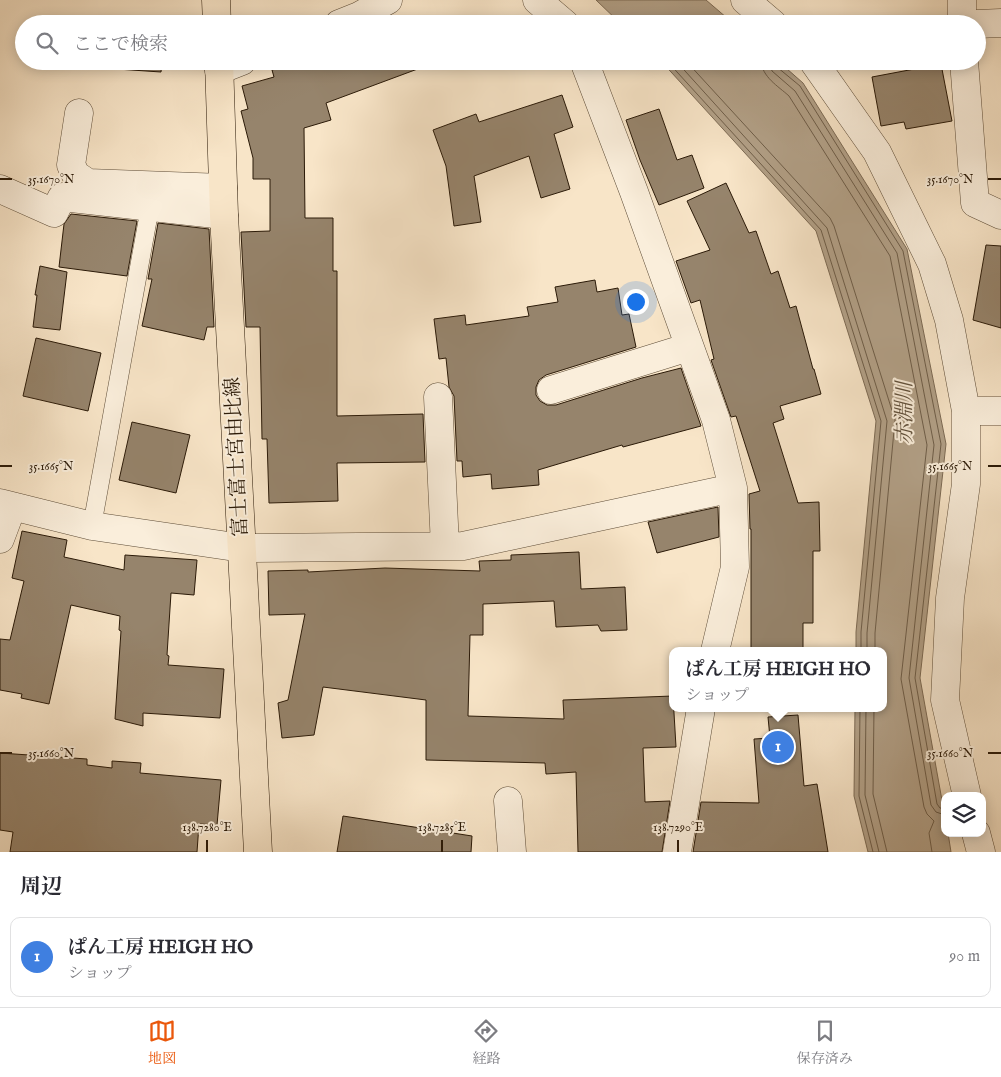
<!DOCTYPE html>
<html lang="ja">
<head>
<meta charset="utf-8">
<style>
	body { margin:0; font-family:"IM FELL English","Noto Serif JP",serif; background:#f2f2f3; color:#2b2b33 }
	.controls { position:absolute; right:15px; bottom:15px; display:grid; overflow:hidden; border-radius:10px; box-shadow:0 2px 12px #0003 }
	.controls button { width:45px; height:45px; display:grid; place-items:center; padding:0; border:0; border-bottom:1px solid #e1e1e2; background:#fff; color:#2b2b33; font:25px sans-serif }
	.you { position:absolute; left:635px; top:301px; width:18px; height:18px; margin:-12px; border:4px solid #fff; border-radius:50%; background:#1a73e8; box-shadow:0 0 0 8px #1a73e833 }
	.badge { display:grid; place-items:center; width:32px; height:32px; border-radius:50%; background:#ea580c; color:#fff; font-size:16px; font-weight:700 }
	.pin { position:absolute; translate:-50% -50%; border:2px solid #fff; box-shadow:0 1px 5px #0006 }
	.popup { position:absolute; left:669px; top:647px; width:218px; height:65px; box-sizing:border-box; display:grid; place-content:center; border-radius:10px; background:#fff; filter:drop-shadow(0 1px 4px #0005); font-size:16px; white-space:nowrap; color:#7c7c81 }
	.popup b { font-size:19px; color:#2b2b33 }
	.popup::after { content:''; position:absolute; left:50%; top:100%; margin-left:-10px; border:10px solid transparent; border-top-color:#fff }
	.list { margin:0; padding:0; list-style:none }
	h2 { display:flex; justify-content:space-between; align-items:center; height:65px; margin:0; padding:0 20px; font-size:21px }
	h2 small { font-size:16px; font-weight:400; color:#7c7c81 }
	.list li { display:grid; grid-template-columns:32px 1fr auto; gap:15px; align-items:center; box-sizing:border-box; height:80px; margin:0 10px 10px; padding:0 10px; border:1px solid #e1e1e2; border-radius:10px }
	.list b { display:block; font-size:19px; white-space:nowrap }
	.list p { margin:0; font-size:16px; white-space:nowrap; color:#7c7c81 }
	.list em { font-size:16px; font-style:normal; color:#7c7c81 }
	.icon { flex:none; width:28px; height:28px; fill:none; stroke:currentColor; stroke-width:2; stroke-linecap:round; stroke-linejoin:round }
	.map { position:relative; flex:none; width:1001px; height:852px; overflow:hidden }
	.search { position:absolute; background:#fff; box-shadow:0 2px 12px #0003; left:15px; right:15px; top:15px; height:55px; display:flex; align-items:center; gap:12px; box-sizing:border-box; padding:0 18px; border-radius:28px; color:#7c7c81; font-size:19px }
	.sheet { height:155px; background:#fff }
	nav { display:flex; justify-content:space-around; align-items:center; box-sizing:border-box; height:70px; border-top:1px solid #e1e1e2; background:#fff; font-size:14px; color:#7c7c81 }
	nav a { display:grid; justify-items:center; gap:2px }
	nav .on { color:#ea580c }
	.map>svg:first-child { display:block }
	.water { fill:#b2a087; stroke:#7c6a54 }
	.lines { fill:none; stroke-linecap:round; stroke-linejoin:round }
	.shore { stroke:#6e5d48; stroke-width:1 }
	.building { fill:#96846c; stroke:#2b1a08 }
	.lane-casing { stroke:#5e4d38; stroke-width:19 }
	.street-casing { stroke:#5e4d38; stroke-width:29 }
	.primary-casing { stroke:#2b1a08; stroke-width:29 }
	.lane { stroke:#faeedb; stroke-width:18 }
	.street { stroke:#faeedb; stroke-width:28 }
	.primary { stroke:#f8e5c8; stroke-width:28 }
	.ticks { fill:none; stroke:#2b1a08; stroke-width:2 }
	.labels { text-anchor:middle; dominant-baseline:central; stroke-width:4; stroke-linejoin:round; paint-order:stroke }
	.street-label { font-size:20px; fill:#2b1a08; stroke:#faeedb }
	.water-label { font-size:21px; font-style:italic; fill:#61503b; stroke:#faeedb }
	.ticks-label { font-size:12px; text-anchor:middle; fill:#2b1a08; stroke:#faeedb; stroke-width:4; stroke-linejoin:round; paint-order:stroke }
</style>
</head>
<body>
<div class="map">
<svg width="1001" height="852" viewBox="0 0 1001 852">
	<rect width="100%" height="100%" fill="#f8e5c8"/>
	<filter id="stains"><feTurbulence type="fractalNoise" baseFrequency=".004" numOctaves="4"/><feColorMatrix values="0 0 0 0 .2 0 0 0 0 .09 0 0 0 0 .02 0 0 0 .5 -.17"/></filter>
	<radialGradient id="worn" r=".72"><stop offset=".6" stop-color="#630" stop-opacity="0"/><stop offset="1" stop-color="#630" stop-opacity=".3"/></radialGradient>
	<path class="water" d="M596 0H706L734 24H621Z
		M661 61H778L803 83 907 249 946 444 920 678 945 817V833H948L951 852H868L854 796 855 708H883V651H856V632L876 421 816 231Z"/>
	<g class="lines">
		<path class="shore" d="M667 61 821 230 881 421 861 632V651
			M676 61 827 228 887 421 867 633V651
			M686 61 830 218 834 226 895 420 875 633V651
			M761 61C762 77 778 86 789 96L890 256 927 445 901 679 924 807 927 814 934 821 929 833 932 852
			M769 61 772 71 795 91 897 253 934 445 909 678 931 805 936 812 945 815
			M775 61 777 67 800 86 903 251 941 444 915 678 937 804 940 808 945 809
			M860 708 859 796 873 852
			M866 708 865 795 879 852
			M874 708 873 794 887 852"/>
	</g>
	<path class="building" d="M104 19 164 22V24H104Z
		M102 61H162L161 72 102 68Z
		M307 61H430L431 64 326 103 331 120 304 128 305 218H333V271H337V416L423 414 425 462 337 463 338 501 269 503 267 439H262L260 327H246L241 232 270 231V179H253V158L241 111 248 109 242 86 274 77 272 70Z
		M941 64 952 121 906 129 904 122 881 126 872 77Z
		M562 95 573 127 554 134 570 189 541 198 529 156 474 176 481 222 454 226 446 166 433 130 476 114 479 122Z
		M659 109 677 160 692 155 704 188 659 205 640 160 626 120Z
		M726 183 749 233 756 231 771 274 778 271 790 308 796 306 813 369H814L821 394 780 406 784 419 773 423 798 503 819 502 820 551H813V623H803V651H751V529H750L749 494 760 491 736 416 731 417 711 360 714 359 700 300 691 303 676 261 710 250 687 201Z
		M71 214 137 221 127 276 59 267 64 224Z
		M158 223 209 229 214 327H207L204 340 142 326 152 279H148Z
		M986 245 1001 246V328L973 320Z
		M40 266 67 272 60 330 33 327 37 295H35Z
		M595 280 597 292 618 288 622 315 629 314 636 347 546 375 539 380 536 387V395L540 401 547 405H556L642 378 681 368 701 426 623 447 622 445 538 470 539 485 492 489 491 474 463 477 462 461H457L454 396 449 387 446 358 439 359 434 319 465 315 466 325 529 316 527 307 558 302 555 287Z
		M36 338 101 353 88 411 23 396Z
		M132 422 190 435 176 493 119 480Z
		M718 507 719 537 657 553 648 522Z
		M22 531 67 540 64 557 124 570 125 555 197 560 194 595 171 593 167 655 169 656 168 665 224 669 220 718 143 713V726L115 719 121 631 119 630 120 616 71 605 49 704 21 698 22 694 0 690V639L10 640 24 581 12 578Z
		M579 552 581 589 625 587 627 630 601 631 598 625 556 627 554 601 483 604V635H470L468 716 564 719 563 700 673 696 676 747 643 748 645 802 670 801 662 852H578L576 772 546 774 545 763 426 760V700L323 687 314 735 282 738 278 703 288 700 305 614 269 615 268 571 308 570V572L385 568 480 571 479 561 511 560V555Z
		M798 715 804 786 817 784 828 852H693L701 802 759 803 754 739 770 738 768 717Z
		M0 753 87 759V765L112 768V761L141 763 140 773 221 780 217 825 199 824 197 852H10L13 832 0 830Z
		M343 816 472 836 471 852H337Z"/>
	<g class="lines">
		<defs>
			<path id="lane" d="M92 526 150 207"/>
			<path id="street" d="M537 0 565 24
				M745 0 773 24
				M339 24 359 16 388 0
				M962 24V0
				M977 24 1001 23
				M584 61 634 192 716 420 733 488 735 567 715 651
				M813 61 877 152 932 264 949 320 966 411V484L950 598 945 700 967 796
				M964 61 975 203 1001 215
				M219 70 242 61
				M79 113 71 165 76 175 88 183 223 188
				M0 189 54 213 62 197 224 215
				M551 390 689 347
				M438 397 445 546
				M966 411H1001
				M0 503 92 526 242 548 463 546 733 488
				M0 539 12 507
				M508 801 512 852
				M976 833 981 852
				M677 852 701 708"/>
			<path id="primary" d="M216 0 217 24
				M219 61 224 215 258 852"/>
		</defs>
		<use href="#lane" class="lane-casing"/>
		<use href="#street" class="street-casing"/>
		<use href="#primary" class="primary-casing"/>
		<use href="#lane" class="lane"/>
		<use href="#street" class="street"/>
		<use href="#primary" class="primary"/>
	</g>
	<path class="ticks" d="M0 179H12M988 179H1001M0 466H12M988 466H1001M0 753H12M988 753H1001M207 840V852M442 840V852M678 840V852"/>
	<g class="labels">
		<g class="street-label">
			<text transform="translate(237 457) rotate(-93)">富士富士宮由比線</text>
		</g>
		<g class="water-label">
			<text transform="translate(905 413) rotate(-90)">赤淵川</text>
		</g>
	</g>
	<g class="ticks-label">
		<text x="51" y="183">35.1670°N</text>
		<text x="950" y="183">35.1670°N</text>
		<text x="51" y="470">35.1665°N</text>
		<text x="950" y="470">35.1665°N</text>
		<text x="51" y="757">35.1660°N</text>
		<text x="950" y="757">35.1660°N</text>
		<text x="207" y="831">138.7280°E</text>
		<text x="442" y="831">138.7285°E</text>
		<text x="678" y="831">138.7290°E</text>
	</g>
	<rect width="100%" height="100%" filter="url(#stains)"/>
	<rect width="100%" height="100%" fill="url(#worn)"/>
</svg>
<div class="controls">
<button><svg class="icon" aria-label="layers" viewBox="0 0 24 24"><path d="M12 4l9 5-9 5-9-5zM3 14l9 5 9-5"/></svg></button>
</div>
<div class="you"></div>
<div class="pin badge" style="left:778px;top:747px;background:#3f7fe0">1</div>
<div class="popup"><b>ぱん工房 HEIGH HO</b>ショップ</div>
<div class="search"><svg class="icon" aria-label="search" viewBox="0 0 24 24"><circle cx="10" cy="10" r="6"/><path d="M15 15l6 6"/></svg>ここで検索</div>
</div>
<section class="sheet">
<h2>周辺<small></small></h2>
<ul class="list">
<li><span class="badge" style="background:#3f7fe0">1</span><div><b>ぱん工房 HEIGH HO</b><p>ショップ</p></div><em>90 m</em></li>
</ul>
</section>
<nav>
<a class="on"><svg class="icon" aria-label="map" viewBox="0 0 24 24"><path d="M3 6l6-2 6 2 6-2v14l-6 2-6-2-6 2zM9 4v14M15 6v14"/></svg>地図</a>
<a><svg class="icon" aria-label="directions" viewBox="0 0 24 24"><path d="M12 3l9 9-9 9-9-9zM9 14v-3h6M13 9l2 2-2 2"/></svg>経路</a>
<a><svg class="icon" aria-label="saved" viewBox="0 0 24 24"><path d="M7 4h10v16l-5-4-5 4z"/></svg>保存済み</a>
</nav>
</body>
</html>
